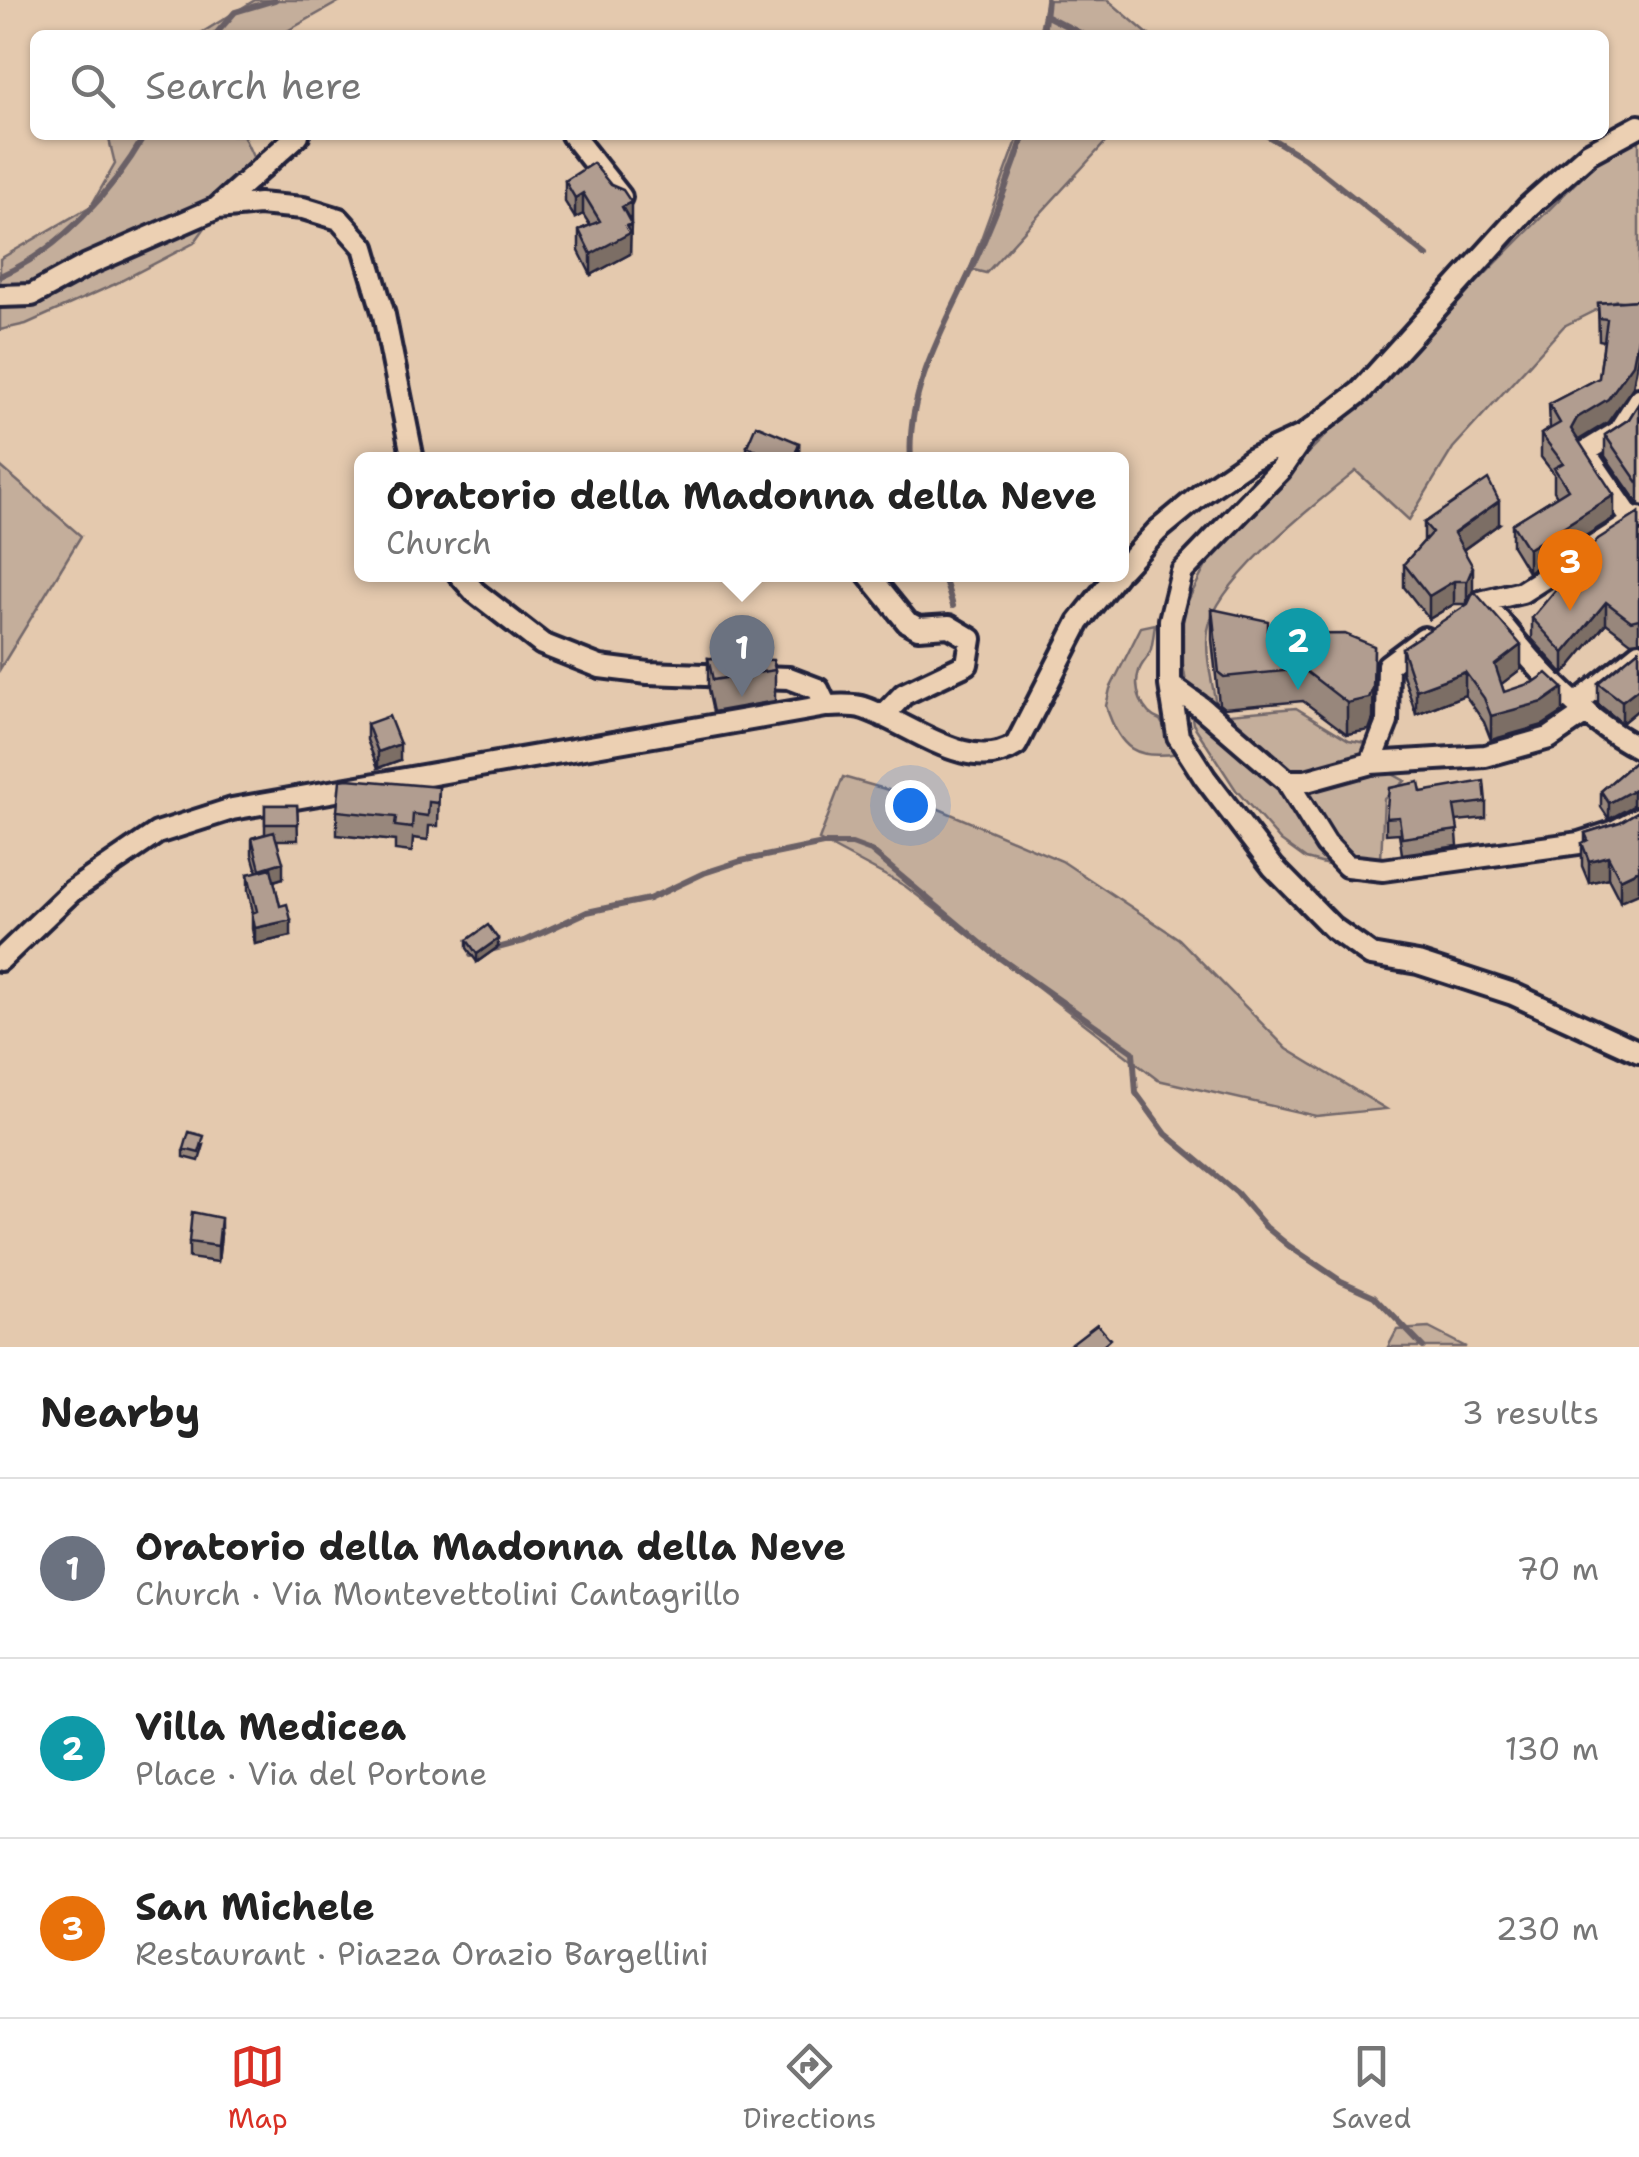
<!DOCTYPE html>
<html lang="en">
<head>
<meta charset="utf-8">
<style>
	body { margin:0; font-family:"Shantell Sans",sans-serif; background:#f2f2f2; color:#222 }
	.you { position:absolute; left:910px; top:805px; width:35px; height:35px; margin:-25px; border:8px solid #fff; border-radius:50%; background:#1a73e8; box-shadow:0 0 0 15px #1a73e833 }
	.badge { display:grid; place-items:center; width:65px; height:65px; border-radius:50%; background:#d93025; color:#fff; font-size:32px; font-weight:700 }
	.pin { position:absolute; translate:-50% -82px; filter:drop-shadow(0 2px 5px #0008) }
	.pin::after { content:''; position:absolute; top:52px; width:35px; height:30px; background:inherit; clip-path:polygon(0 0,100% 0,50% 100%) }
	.popup { position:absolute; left:354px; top:452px; width:775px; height:130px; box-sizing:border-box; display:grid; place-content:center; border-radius:15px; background:#fff; filter:drop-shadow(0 2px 8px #0005); font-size:32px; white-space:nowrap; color:#767676 }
	.popup b { font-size:38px; color:#222 }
	.popup::after { content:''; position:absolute; left:50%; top:100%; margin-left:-20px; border:20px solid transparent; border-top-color:#fff }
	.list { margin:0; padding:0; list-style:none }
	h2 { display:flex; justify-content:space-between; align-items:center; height:130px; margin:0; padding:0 40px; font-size:42px }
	h2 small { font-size:32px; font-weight:400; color:#767676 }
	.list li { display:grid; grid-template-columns:65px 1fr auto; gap:30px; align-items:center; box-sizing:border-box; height:180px; padding:0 40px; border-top:2px solid #e0e0e0 }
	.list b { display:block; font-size:38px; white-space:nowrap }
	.list p { margin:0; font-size:32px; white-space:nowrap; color:#767676 }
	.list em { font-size:32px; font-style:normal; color:#767676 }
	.icon { flex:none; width:55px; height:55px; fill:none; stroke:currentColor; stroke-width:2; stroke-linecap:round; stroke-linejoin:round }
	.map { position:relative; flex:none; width:1639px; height:1347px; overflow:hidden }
	.search { position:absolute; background:#fff; box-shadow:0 2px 8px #0004; left:30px; right:30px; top:30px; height:110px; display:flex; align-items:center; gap:25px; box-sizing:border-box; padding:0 35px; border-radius:15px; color:#767676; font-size:38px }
	.sheet { height:670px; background:#fff }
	nav { display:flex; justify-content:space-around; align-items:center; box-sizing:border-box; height:140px; border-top:2px solid #e0e0e0; background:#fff; font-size:28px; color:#767676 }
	nav a { display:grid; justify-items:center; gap:5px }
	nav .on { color:#d93025 }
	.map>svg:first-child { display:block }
	.green { fill:#c4ae9b; stroke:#73686b; stroke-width:2.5 }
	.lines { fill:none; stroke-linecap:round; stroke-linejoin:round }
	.stream { stroke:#6b6166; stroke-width:6 }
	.minor-casing { stroke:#22223b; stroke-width:28 }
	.minor { stroke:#ecd0b3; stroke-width:20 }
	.wall { fill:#98877c; stroke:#22223b; stroke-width:2.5 }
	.shaded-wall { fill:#7c6e65; stroke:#22223b; stroke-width:2.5 }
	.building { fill:#b19d90; stroke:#22223b; stroke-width:2.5 }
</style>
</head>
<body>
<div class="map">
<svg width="1639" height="1347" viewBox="0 0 1639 1347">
	<rect width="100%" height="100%" fill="#e4c9ae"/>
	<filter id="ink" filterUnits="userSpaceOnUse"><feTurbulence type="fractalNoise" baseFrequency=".01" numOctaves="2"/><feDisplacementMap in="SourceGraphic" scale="20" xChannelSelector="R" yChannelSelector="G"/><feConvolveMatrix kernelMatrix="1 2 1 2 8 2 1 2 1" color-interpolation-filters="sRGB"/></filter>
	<g filter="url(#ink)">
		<path class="green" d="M255 0H342L280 35H198Z
			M1046 0H1108L1149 35H1039Z
			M108 135H243L254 159 194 243 113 285 26 324 0 330V259L91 206 115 164Z
			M1019 135H1112L986 273 970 269Z
			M1639 137V303L1616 300 1564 326 1453 448 1409 520 1356 471C1318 502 1216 580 1208 630 1204 656 1214 689 1218 715L1296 708 1349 740 1380 745 1385 770 1405 781 1384 799 1380 879 1306 859 1281 841 1236 790 1193 724 1183 665V610L1210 558 1296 465 1605 153Z
			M0 466 81 536 0 669Z
			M1155 624C1154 632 1153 641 1151 649 1149 658 1142 662 1139 671 1133 689 1142 714 1160 720L1179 753C1136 760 1120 750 1106 706L1110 689 1141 627Z
			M843 777 906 795 1062 861 1179 939 1287 1049 1386 1109 1316 1116 1158 1080 905 886 819 840Z
			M1429 1328 1466 1347H1388L1397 1330Z"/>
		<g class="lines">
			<path class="stream" d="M1045 15 1084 35
				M215 35 235 12 275 0
				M1043 35 1047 0
				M1266 135 1304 158 1427 256
				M0 276C60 250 112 192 145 135
				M911 460C905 384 955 310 983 243 998 208 1012 172 1024 135
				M943 574 953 606
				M471 955 524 941 587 912 649 899 704 873 741 861 823 844H852L871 851 994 954 1133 1052 1136 1093 1166 1134 1237 1193 1266 1227 1289 1246 1341 1281 1374 1296 1423 1347"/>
			<defs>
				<path id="minor" d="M572 135 621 197
					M217 208 298 135
					M0 296 32 295 87 265 217 208 259 204 303 208 339 219 364 247 384 315 413 460
					M1304 435 1280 470 1182 572 1170 620V685L1178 736 1205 778 1273 867 1333 928 1371 955 1418 963 1513 994 1639 1052
					M1633 522 1585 452 1618 432 1639 399
					M1122 569 1157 531 1204 492 1252 459 1304 435 1360 392 1528 207 1589 153 1639 126
					M459 574 475 592 542 644 600 667 648 673 789 678 818 689 826 706
					M868 574 907 622 918 628 949 626 971 639 967 664 904 694 883 716
					M1484 601C1526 657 1576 716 1639 748
					M1480 602 1522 592 1639 518
					M1170 685 1202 708 1287 781 1326 844 1347 866 1383 870 1579 843 1613 832 1639 818
					M1577 703 1639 653
					M1371 763 1485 756 1549 738 1587 712
					M1287 781H1306L1371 763 1387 722 1388 665 1424 638
					M0 960 72 891 157 833 232 809 826 706C838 706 853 704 864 708 910 723 970 776 1016 745L1079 622 1117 574"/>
			</defs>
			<use href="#minor" class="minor-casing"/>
			<use href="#minor" class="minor"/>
		</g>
		<path class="wall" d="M565 181 630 223V254L591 275 579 251V230L590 225 583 214 575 218 565 202Z
			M1639 300V356L1633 387 1608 422 1578 440 1614 518 1528 572 1512 546V524L1557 496 1554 491V474L1541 457V434L1550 428 1549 404 1599 378 1604 341 1599 340 1598 303Z
			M1639 403V505L1605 456V435L1629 419Z
			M799 443V460H747V446Z
			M1639 513V641L1631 642 1606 623 1564 674 1532 639V618Z
			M1424 523 1499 524 1463 550 1473 590 1467 604H1454L1429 619 1404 587V564L1424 541Z
			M1212 609 1268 635 1373 719 1369 730 1347 734 1303 701 1224 708 1219 704 1212 640Z
			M1402 648 1521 669 1501 684 1504 692 1563 712 1543 725 1491 740 1484 722 1465 695 1416 714 1402 672Z
			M1639 649V709L1622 723 1598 704V683Z
			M708 658 775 670V701L713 712 708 689Z
			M367 724 400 760 378 768 367 740Z
			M1639 758V807L1633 806 1609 819 1601 807V791Z
			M439 787 438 826H429L428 840 413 838 412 852 395 850V841L337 835V811Z
			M1421 792 1486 802V818L1456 821 1458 846 1402 854 1399 833 1386 834V818Z
			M265 805H297L298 840H277L283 878 274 881 280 906 291 936 255 944 252 929V913L253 912 248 890V874L257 872 252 854V838L265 834Z
			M1639 811 1620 901 1608 878 1589 883 1582 866V843L1585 842V833L1620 822Z
			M467 940 498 947 477 962 467 948Z
			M204 1145 199 1161 184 1157V1149Z
			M221 1234 218 1262 189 1258V1242Z"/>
		<path class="shaded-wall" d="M583 193V214L575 218V198Z
			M631 202V222L622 207Z
			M631 224 630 254 591 275V254Z
			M1638 334V356L1633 387 1608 422 1577 441 1571 429 1577 418Z
			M799 443V460H793Z
			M1614 495V518L1528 572V549Z
			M1499 501V524L1454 556V533Z
			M1473 567V590L1467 604V581Z
			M1454 581V604L1429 619V596Z
			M1606 602V623L1564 674V653Z
			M1521 645V669L1495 689V665Z
			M1374 646 1373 719 1369 730 1347 734V703Z
			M1465 672V695L1416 714V690Z
			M1563 688V712L1543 725 1491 740V716Z
			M1639 688V709L1622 723V701Z
			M400 744V760L378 768V752Z
			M1633 790V806L1609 819V803Z
			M1608 856V878L1589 883V861Z
			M283 862V878L260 885V869Z
			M1639 870V893L1620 901V879Z
			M291 920V936L255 944V928Z
			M498 939V947L477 962V954Z
			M221 1218V1234L218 1262V1246Z"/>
		<path class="building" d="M593 163 611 185 623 190 631 202 622 207 631 224 626 226 630 233 591 254 579 230 600 221 583 193 575 198 565 181Z
			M1639 300V333L1633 364 1608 399 1577 418 1571 429 1614 495 1528 549 1512 524 1568 489 1554 468 1563 463 1541 434 1560 423 1549 404 1599 378 1607 319 1599 318 1598 303Z
			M1639 403V484L1605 435 1629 419Z
			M756 425 799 443 793 460H779L747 446Z
			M1488 479 1499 501 1454 533 1473 567 1467 581H1454L1429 596 1404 564 1432 532 1424 523Z
			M1639 513V619L1631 621 1606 602 1564 653 1532 618 1598 539Z
			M1474 591 1521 645 1495 665 1504 692 1534 682 1547 673 1563 688 1543 702 1491 716 1484 698 1465 672 1416 690 1402 648 1468 604Z
			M1212 609 1268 621V635L1345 634 1374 646 1373 688 1369 698 1347 703 1303 669 1224 677 1219 673Z
			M1639 649V688L1622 701 1598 683Z
			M708 658 773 660 775 670 713 680Z
			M389 716 400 744 378 752 367 724Z
			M1639 758V791L1633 790 1609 803 1601 791Z
			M348 779 439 787 438 803 429 802 428 816 413 814 412 828 395 826 396 817 337 811 340 780Z
			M1484 781 1486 802 1454 806 1458 830 1402 838 1399 817 1386 818 1389 788 1419 782 1421 792Z
			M265 805H297L298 824H265Z
			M1639 811V870L1620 879 1608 856 1589 861 1582 843 1588 840 1585 833 1620 822Z
			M274 832 283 862 260 869 252 838Z
			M271 868 280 906 287 904 291 920 255 928 252 913 257 911 248 874Z
			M488 925 498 939 477 954 467 940Z
			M189 1132 204 1136 199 1153 184 1149Z
			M192 1212 221 1218 218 1246 189 1242Z
			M1097 1324 1110 1339 1101 1347H1067Z"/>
	</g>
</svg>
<div class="you"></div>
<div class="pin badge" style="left:742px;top:697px;background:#6b7280">1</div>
<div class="popup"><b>Oratorio della Madonna della Neve</b>Church</div>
<div class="pin badge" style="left:1298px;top:690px;background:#0f9aa8">2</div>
<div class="pin badge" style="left:1570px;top:611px;background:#e8710a">3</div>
<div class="search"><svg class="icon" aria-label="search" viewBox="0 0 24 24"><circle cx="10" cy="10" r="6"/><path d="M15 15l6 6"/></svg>Search here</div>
</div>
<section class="sheet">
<h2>Nearby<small>3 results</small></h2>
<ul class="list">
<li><span class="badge" style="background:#6b7280">1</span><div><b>Oratorio della Madonna della Neve</b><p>Church · Via Montevettolini Cantagrillo</p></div><em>70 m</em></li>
<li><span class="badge" style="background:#0f9aa8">2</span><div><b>Villa Medicea</b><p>Place · Via del Portone</p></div><em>130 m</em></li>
<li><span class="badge" style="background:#e8710a">3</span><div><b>San Michele</b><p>Restaurant · Piazza Orazio Bargellini</p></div><em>230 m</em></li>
</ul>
</section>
<nav>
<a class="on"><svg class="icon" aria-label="map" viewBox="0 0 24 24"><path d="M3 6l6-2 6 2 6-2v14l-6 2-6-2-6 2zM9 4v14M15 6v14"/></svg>Map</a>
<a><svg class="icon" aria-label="directions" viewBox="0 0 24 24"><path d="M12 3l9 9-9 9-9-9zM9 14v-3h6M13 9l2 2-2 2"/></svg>Directions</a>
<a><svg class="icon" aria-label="saved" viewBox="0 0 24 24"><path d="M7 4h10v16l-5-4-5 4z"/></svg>Saved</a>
</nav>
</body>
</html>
